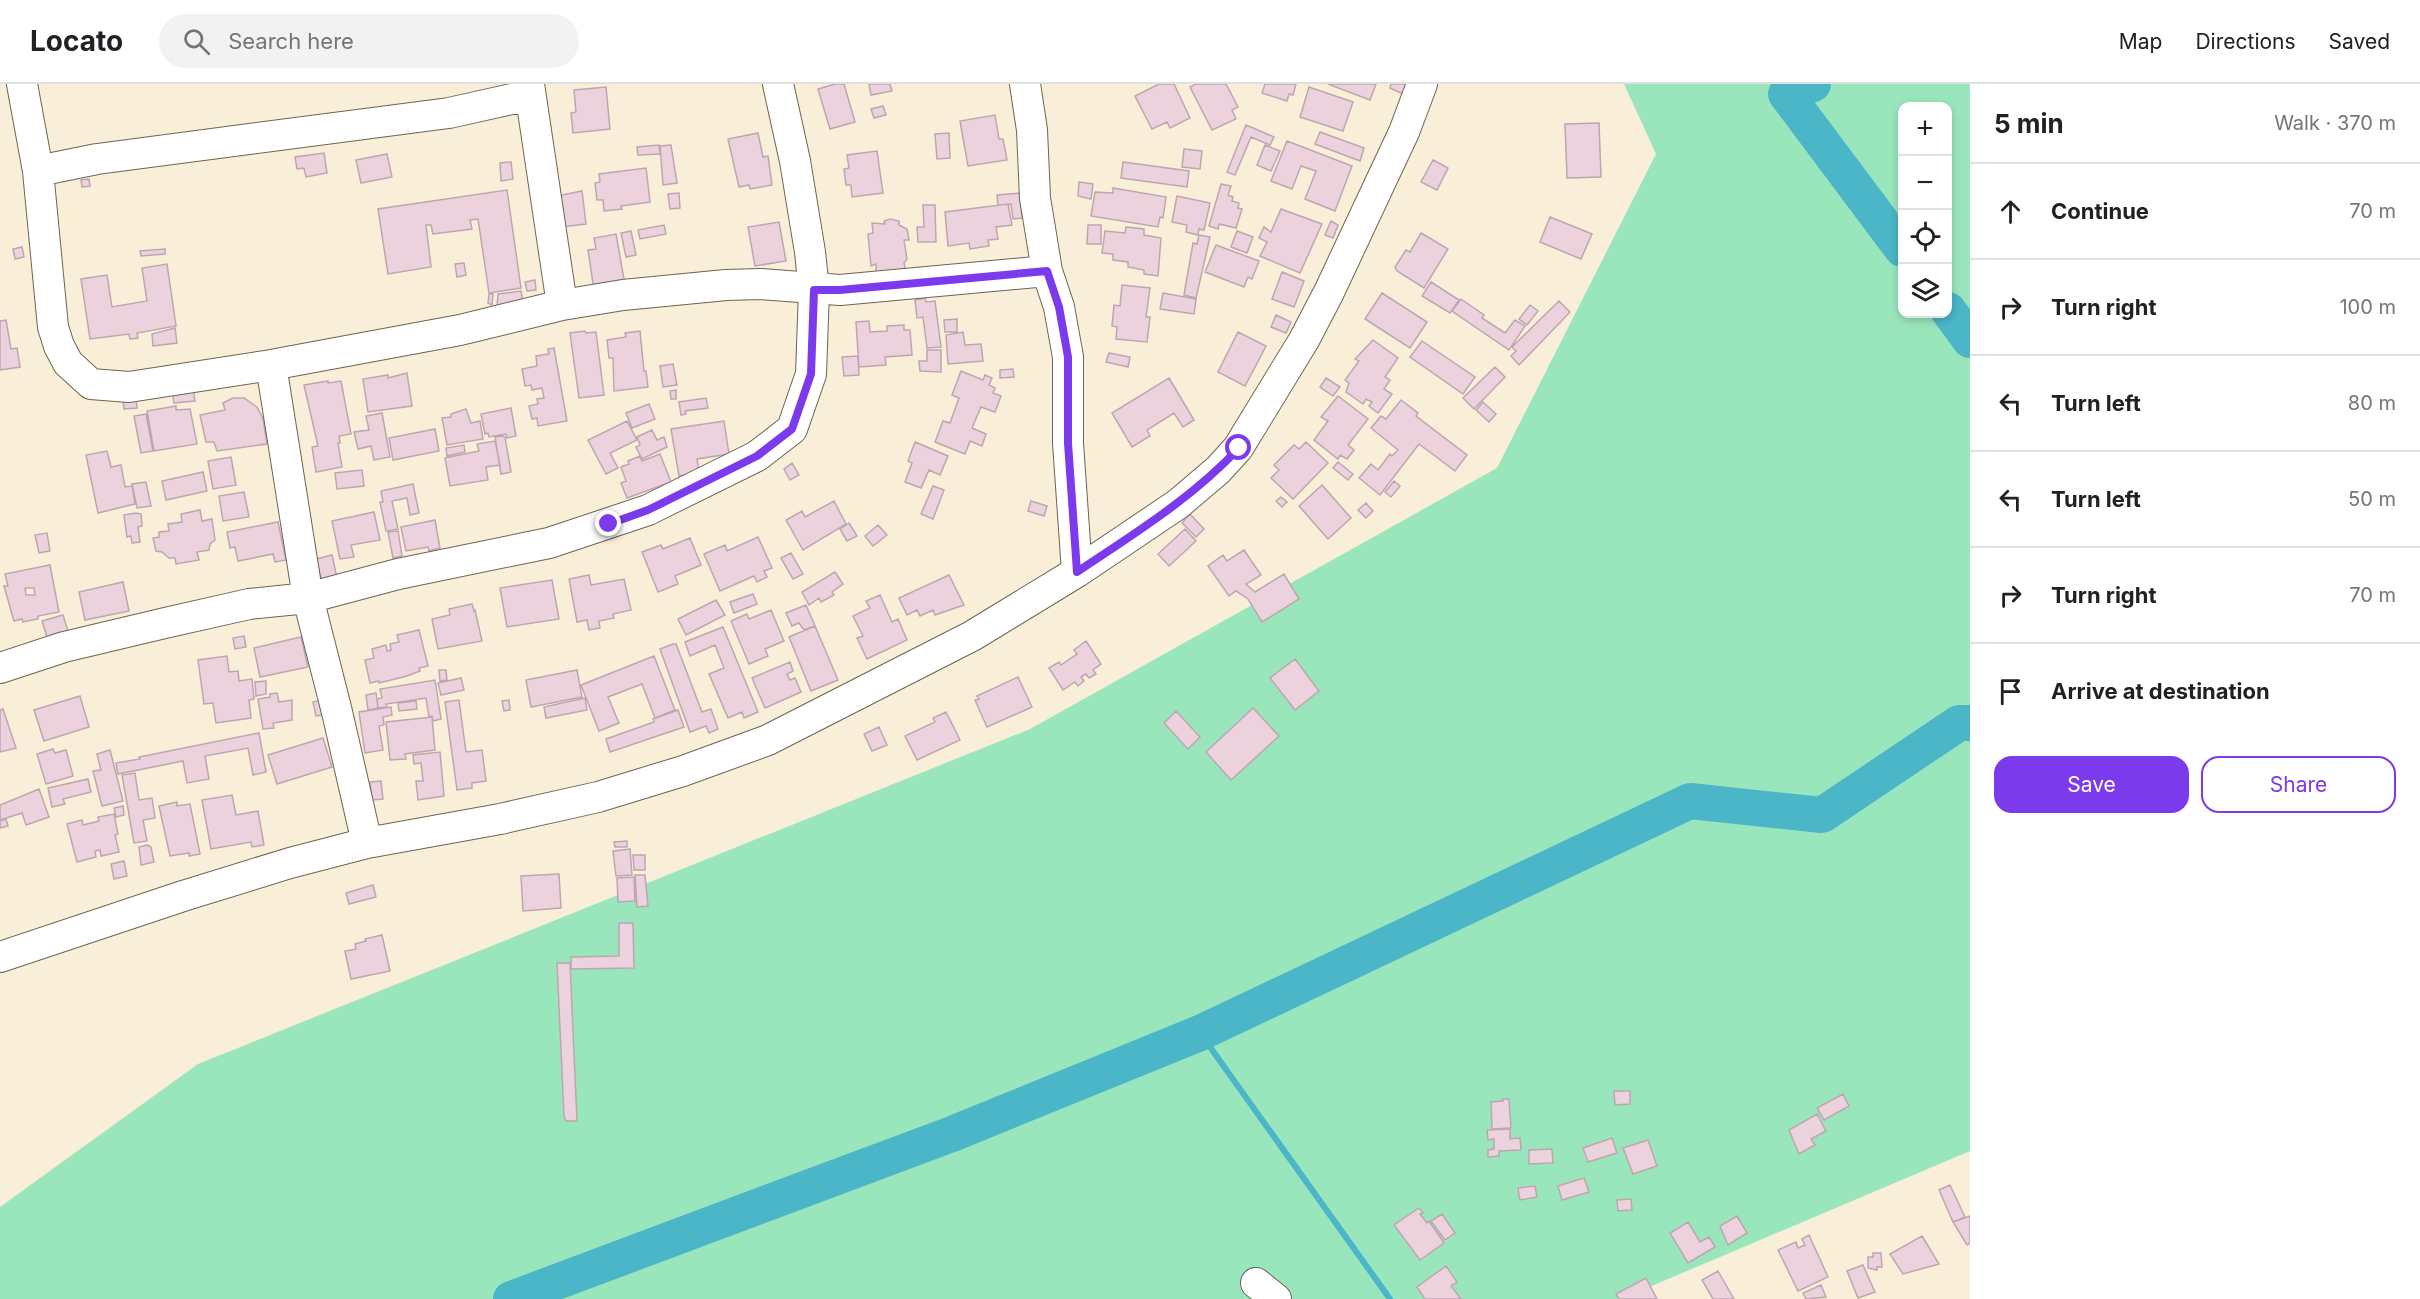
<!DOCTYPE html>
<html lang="en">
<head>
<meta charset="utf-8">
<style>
	body { margin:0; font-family:Inter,sans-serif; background:#f2f2f2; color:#202124 }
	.controls { position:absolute; right:18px; top:18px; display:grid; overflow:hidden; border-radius:12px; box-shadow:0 3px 9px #0003 }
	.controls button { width:54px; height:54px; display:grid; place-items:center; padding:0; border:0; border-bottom:2px solid #e0e0e0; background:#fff; color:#202124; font:30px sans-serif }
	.stop { position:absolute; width:18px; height:18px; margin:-14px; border:4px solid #7c3aed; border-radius:50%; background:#fff }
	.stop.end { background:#7c3aed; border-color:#fff; box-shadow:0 2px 6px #0008 }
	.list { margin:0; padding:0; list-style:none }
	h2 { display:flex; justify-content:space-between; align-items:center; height:78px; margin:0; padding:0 24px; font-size:26px }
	h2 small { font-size:20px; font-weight:400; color:#757577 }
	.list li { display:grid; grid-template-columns:39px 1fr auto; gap:18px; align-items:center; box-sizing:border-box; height:96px; padding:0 24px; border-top:2px solid #e0e0e0 }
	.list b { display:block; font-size:22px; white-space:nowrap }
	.list em { font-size:20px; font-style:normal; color:#757577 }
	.actions { display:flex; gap:12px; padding:18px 24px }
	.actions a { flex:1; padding:14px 0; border:2px solid #7c3aed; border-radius:18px; text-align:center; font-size:21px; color:#7c3aed }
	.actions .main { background:#7c3aed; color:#fff }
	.icon { flex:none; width:33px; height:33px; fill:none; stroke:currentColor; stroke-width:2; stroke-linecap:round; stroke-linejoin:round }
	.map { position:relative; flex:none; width:1970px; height:1215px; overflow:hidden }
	header { display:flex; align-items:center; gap:36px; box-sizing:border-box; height:84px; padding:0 30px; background:#fff; border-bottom:2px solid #e0e0e0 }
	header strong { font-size:28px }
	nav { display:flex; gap:33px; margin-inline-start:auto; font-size:21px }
	.search { width:420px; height:54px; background:#f2f2f2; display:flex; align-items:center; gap:15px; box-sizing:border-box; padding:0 21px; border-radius:33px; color:#757577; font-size:22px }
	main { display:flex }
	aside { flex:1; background:#fff }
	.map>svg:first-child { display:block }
	.green { fill:#9ae6bc; fill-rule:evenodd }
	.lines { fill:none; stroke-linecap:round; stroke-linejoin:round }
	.stream { stroke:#4ab6c7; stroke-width:6 }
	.river { stroke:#4ab6c7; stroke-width:36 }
	.building { fill:#ebd2dd; stroke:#bea6b1; stroke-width:1.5; fill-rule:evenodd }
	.minor-casing { stroke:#6d6451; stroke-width:32 }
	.minor { stroke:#fff; stroke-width:30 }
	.route { stroke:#7c3aed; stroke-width:8 }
</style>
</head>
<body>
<header>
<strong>Locato</strong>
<div class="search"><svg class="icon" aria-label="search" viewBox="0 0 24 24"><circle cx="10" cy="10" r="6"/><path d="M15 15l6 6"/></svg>Search here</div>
<nav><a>Map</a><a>Directions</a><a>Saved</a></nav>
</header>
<main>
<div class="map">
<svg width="1970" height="1215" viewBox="0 0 1970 1215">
	<rect width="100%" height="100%" fill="#f9eed8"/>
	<path class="green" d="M1624 0H1970V1067L1621 1215H0V1123L198 980 1030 645 1497 384 1656 70ZM1902 22H1948V230H1902Z"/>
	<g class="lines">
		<path class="stream" d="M1200 949 1390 1215"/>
		<path class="river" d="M1813 0 1786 10 1902 165
			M1948 226 1970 256
			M511 1215 952 1050 1200 949 1690 717 1822 731 1959 639H1970"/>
	</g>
	<path class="building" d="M835 0H844L855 38 830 45 818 5Z
		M869 0H890L892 7 871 11Z
		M1159 0H1174L1190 34 1170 44 1167 38 1152 45 1135 12Z
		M1196 0H1226L1238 23 1232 26 1236 35 1212 46 1190 3Z
		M1265 0H1296L1293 11 1289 10 1287 17 1262 9Z
		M1328 0H1376L1370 16Z
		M1391 0H1407L1403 10 1390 4Z
		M606 3 610 45 573 49 571 29 576 28 574 6Z
		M1309 3 1353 18 1343 47 1300 33Z
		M883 22 886 31 874 34 871 25Z
		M995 31 999 55H1003L1007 76 968 82 960 37Z
		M1599 39 1601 93 1567 94 1565 40Z
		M1246 41 1274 53 1270 61 1251 53 1235 91 1227 88Z
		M1320 48 1364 64 1360 77 1315 60Z
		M758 49 763 73 768 72 772 101 750 105 749 101 739 103 728 55Z
		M949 49 950 74 937 75 935 50Z
		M1287 57 1352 82 1335 127 1305 115 1316 87 1301 82 1292 105 1271 97Z
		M659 61 660 70 638 71 637 63Z
		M671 61 677 99 663 101 660 62Z
		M1265 61 1280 67 1271 87 1257 81Z
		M1184 65 1202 67 1200 85 1182 83Z
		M877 67 883 109 852 113 851 101H846L844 85 849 84 847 71Z
		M324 69 327 89 306 93 304 84 297 85 295 73Z
		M387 70 392 93 361 99 356 76Z
		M1433 76 1448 84 1437 106 1421 98Z
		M511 78 513 95 501 97 500 79Z
		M1123 78 1189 87 1187 103 1121 94Z
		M646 84 650 118 621 122 622 125 604 127 603 116H597L595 99 600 98 599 90Z
		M89 95 90 102 82 103 81 96Z
		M1079 98 1093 100 1091 115 1078 112Z
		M1221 100 1231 102 1228 111 1233 113 1232 117 1239 119 1238 124 1242 125 1236 144 1219 140 1218 145 1209 142Z
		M1113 104 1166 113 1163 134 1160 133 1158 143 1091 132 1095 108 1113 109Z
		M507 106 521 204 489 209 478 135 470 136 472 145 433 150 431 141H426L431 183 388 190 378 125Z
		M582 107 586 140 561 143 557 112Z
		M679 109 680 124 670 125 668 110Z
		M1020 109 1022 134 1013 135 1011 120 998 121 997 111Z
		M1177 112 1210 119 1204 146 1199 145 1198 151 1186 148 1187 141 1172 138Z
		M1008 120 1012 141 996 143 998 155 988 156 989 162 970 165 969 159 948 162 945 128Z
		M923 121H935L936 158H918L917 143H924Z
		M1281 125 1322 140 1300 189 1260 172 1267 158 1259 154 1264 143 1271 148Z
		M1550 133 1592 150 1581 175 1540 158Z
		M890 135 899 137V141L907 145 909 156H904L907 175 904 179 906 188 876 192V180L871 182 868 150 873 149 872 139 885 140 884 137Z
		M1331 137 1338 141 1333 154 1325 151Z
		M779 138 786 177 755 182 748 143Z
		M664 141 666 150 640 155 638 146Z
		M1088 141H1101V160H1087Z
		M1126 143 1144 145V151L1161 154 1158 192 1144 190V186L1128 183V178L1113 176V170L1102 169 1105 147 1125 149Z
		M631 147 636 171 626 173 621 149Z
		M1237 147 1253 153 1247 169 1231 163Z
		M1421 149 1448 165 1424 204 1397 187 1395 183 1406 166 1410 168Z
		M616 150 625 201 594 206 588 166 596 165 594 154Z
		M1199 151 1210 153 1196 214 1184 211 1193 159 1197 160Z
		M1216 161 1259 177 1252 195 1248 193 1244 203 1205 188Z
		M22 163 24 173 15 175 13 165Z
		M165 165V170L141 172 140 167Z
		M464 179 466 191 457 193 455 180Z
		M167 180 176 242 137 249 138 254 130 255 129 250 90 255 81 195 107 191 112 223 147 217 142 184Z
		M1282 188 1304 197 1294 223 1272 215Z
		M535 196 536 206 527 207 525 198Z
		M1431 198 1459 216 1450 229 1422 212Z
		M1122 201 1150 204 1146 233H1150L1147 258 1116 255 1117 243 1112 242 1114 221 1120 222Z
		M521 207 523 218 497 222 498 210Z
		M1163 209 1196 215 1194 230 1160 225Z
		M1382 209 1427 238 1410 264 1365 235Z
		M489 210H493L492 221 488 219Z
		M925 214 926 218 935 217 941 263 927 264 923 233 917 234 915 216Z
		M1461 215 1484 231 1482 234 1505 249 1515 236 1525 242 1509 266 1452 227Z
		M1559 217 1570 228 1519 281 1511 272 1516 267 1512 263Z
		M1530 221 1538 227 1527 241 1519 235Z
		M1276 231 1291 238 1286 249 1271 243Z
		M957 235V248H945L944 236Z
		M6 236 11 265 17 264 20 283 0 286V237Z
		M869 237 870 248 887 247V242L904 241V246H910L912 271 885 273 886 281 859 283 856 238Z
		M175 244 177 259 153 262 152 250Z
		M585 247 586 249 596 248 604 311 579 314 570 249Z
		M640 247 644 287H646L648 303 614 307 613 274H609L607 256 626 253 625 249Z
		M963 248 965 261 981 260 983 277 948 280 946 251Z
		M1238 248 1266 262 1245 302 1218 288Z
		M1373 256 1398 274 1385 293 1390 296 1384 305 1392 310 1378 329 1369 322 1372 318 1366 315 1363 320 1346 308 1349 299 1345 296 1359 277 1355 275Z
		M1422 257 1475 293 1463 310 1410 273Z
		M554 264 567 337 538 342 537 334 532 335 529 322 538 320 537 315 544 314 542 304 532 306 531 301 525 302 522 285 537 282 536 272 549 270 548 265Z
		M927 266H941V288L920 287 919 277H927Z
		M1109 269 1130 273 1128 283 1106 278Z
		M858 272 859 291 844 292 842 273Z
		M673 280 677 301 663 303 660 282Z
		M1495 283 1505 293 1474 325 1463 314Z
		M1013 285 1014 293 1000 294V286Z
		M961 287 983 296 985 291 992 294 989 301 995 304 993 309 1001 312 995 328 981 323 972 344 986 350 982 362 970 357 965 370 935 358 943 337 950 339 959 314 952 311Z
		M407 289 412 322 368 328 363 295 388 291V294Z
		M1169 294 1194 336 1183 343 1174 329 1147 346 1150 352 1132 363 1112 329Z
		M1326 294 1340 303 1333 312 1320 303Z
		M328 297V299L341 297 351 350 339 352 340 359H338L342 383 316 388 312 363 318 362 304 301Z
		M193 304 195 317 174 319 172 307Z
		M676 306V315H671L670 307Z
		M1338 312 1368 335 1348 361 1354 366 1347 375 1340 371 1338 375 1314 356 1328 337 1321 333Z
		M136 313 137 324 124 325 123 314Z
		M233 314H244L257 323 263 335 267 360 217 367 214 358H206L200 331 225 326 223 319Z
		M706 314 708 324 685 327 686 330 681 331 679 318Z
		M1401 316 1418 329 1416 332 1467 371 1455 387 1419 360 1380 411 1359 394 1371 380 1378 386 1390 370 1392 372 1398 366 1371 344 1381 332 1386 335Z
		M1483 318 1496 330 1489 338 1476 326Z
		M649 320 655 335 632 344 626 329Z
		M176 322V326L190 325 197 360 154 367 147 327Z
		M511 324 516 352 507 354 506 350 489 353 488 349 485 350 481 330Z
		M466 325 471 339 480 337 483 355 447 361 442 334 451 333V330Z
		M382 329 390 373 374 376 371 362 358 365 354 348 369 346 366 332Z
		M146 330 153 367 141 369 134 332Z
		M627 337 637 356 610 369 618 384 606 390 588 356Z
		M724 337 729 370 697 375 699 388 679 392 671 345Z
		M435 345 439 367 393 376 389 354Z
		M652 346 657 356 664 353 667 363 642 375 636 363 640 361 637 353Z
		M502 352 505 353 511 388 501 390 495 353Z
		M495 357 500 381 486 383 488 396 450 402 445 374 479 367 477 360Z
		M915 358 948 372 940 391 929 386 921 404 905 398 912 379 908 377Z
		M1306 358 1328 379 1293 415 1271 394 1279 386 1274 381 1294 361 1299 365Z
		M464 361 465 368 447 372 446 364Z
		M107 367 111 383 121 381 125 403 132 402 135 420 98 429 86 371Z
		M660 370 671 398 627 414 621 399 626 397 621 383 629 380 628 377 640 372 642 377Z
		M231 373 236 401 213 405 208 377Z
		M1338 378 1353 390 1348 396 1333 384Z
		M792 379 799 391 790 396 784 385Z
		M362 386 364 402 337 405 335 389Z
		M203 388 207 407 166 416 162 397Z
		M1394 397 1400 402 1391 413 1385 408Z
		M146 398 151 422 137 424 132 400Z
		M413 400 419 429 410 431 407 414 392 417 398 445 386 447 380 418H383L381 407Z
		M1322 401 1351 434 1328 455 1299 422Z
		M933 402 944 406 933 435 921 430Z
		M244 408 249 433 223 437 219 412Z
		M1281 413 1287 418 1282 423 1276 417Z
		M834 417 846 440 803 466 786 436 802 427 805 433Z
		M1031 417 1047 422 1044 432 1028 427Z
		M1366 419 1373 427 1366 434 1358 426Z
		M200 426 202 437 212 435 215 456 210 460 209 466 197 468 199 476 176 480 175 474H169L162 468 156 467 153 454 159 453V448L169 447 168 440 182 438 181 430Z
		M374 428 380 456 351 461 354 473 340 475 332 437Z
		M136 429 141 430 142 442 138 443 140 458 132 459 131 452 127 453 124 431Z
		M1190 430 1204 445 1196 453 1182 439Z
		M435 436 440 464 429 467 428 463 406 467 401 443Z
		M278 438 286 476 275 478 273 470 238 477 235 463 230 464 227 448Z
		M849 439 857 452 847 457 840 445Z
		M878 441 887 451 873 462 865 452Z
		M1185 445 1196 457 1169 482 1158 470Z
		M398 447 402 472 393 474 388 448Z
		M47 449 50 467 39 469 35 451Z
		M758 453 772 484 764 487 767 493 757 498 754 492 720 507 704 470 725 461 727 467Z
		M690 454 701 481 675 492 678 500 658 508 642 468 661 461 663 465Z
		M1244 466 1261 491 1246 500 1255 508 1284 490 1299 515 1262 538 1248 515 1236 507 1229 512 1208 482 1223 471 1227 477Z
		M791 469 803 490 793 495 781 474Z
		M332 471 337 494 322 498 316 475Z
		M50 481 59 528 38 532V535L23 538 22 535 14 537 4 502H8L5 490ZM25 504H34L35 511H26Z
		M835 488 843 500 832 508 834 511 821 518 819 514 809 521 802 508Z
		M589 491 591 501 624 495 631 526 613 530 614 534 599 537 600 544 589 546 587 536 577 538 569 495Z
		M949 491 964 521 935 531 933 526 920 532 917 526 907 531 899 514Z
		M552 496 559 535 507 543 500 504Z
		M123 498 129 527 85 536 79 508Z
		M753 510 757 520 734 529 730 518Z
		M880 511 892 538 898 535 907 556 867 575 857 554 863 552 853 532 870 524 866 517Z
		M716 516 725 531 686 551 678 535Z
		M472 520 474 527 475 526 482 557 438 565 432 535 450 531 449 525Z
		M806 521 815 542 804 546 799 539 792 542 786 529Z
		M771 526 784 557 765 565 768 572 749 580 731 537 747 530 749 535Z
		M63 531 68 547 47 553 42 537Z
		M815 542 838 596 811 607 789 553Z
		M723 543 758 628 744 634 742 628 728 634 709 590 724 584 715 561 690 572 685 558Z
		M419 546 428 582 419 584 420 587 407 592 379 599V597L370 599 365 576 374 574 372 565 386 561 387 567 391 566 390 560 399 558 397 551Z
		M244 552 246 563 235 565 233 554Z
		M301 553 308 583 260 593 254 564Z
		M1086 557 1101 580 1093 586 1096 590 1089 594 1086 590 1081 593 1084 597 1078 602 1075 598 1063 606 1049 584 1059 578 1061 581 1077 570 1074 566Z
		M673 560H676L702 628 711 625 718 645 709 649 706 642 690 648 660 565Z
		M227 572 229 588 238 587 239 597 252 595 254 615 249 616 251 634 216 639 213 619 204 620 198 576Z
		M654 572 675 626 655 634 642 600 608 613 619 639 599 647 581 601Z
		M1295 575 1319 607 1295 626 1270 594Z
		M790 578 793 587 787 590 790 596 795 594 801 608 765 624 752 594Z
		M439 586H446L447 596 440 597Z
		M577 586 582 613 531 623 526 596Z
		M1018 593 1032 623 987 643 975 616 979 615 977 612Z
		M461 594 464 606 441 611 438 599Z
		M435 596 441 635 433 637 432 632 429 633 426 614 386 620 387 623 378 624 377 615 382 614 380 605Z
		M266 597V610L256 612 255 598Z
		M277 609 279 618 292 616V636L273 639 274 644 263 645 258 615 270 613V610Z
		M376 609 378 624 368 626 366 611Z
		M80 612 89 643 44 657 34 626Z
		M585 614 587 626 546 634 544 623Z
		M328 615 331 630 316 632 313 618Z
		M459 616 466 668 482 666 486 697 472 699V704L457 706 445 618Z
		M509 616 510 626 504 627 502 617Z
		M416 617 417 625 399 627 398 619Z
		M391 623 392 631 383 633 384 641 379 642 383 666 365 669 359 628Z
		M1253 624 1279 652 1231 696 1206 668Z
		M3 625 16 664 0 668V626Z
		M678 626 684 643 610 668 606 655 654 638 653 635Z
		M1176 627 1200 653 1188 665 1164 639Z
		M946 628 960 656 917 676 905 652 935 638 933 634Z
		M432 633 435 666 405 670 406 675 390 676 386 638Z
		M879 643 887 661 872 667 864 650Z
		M259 649 266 688 253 691 248 664 205 672 209 695 187 699 183 677 118 690 116 679 140 675 139 673Z
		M323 654 332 683 277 700 268 671Z
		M53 665 55 669 66 666 73 692 46 700 37 670Z
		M110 666 123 717 102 722 93 687 101 686 97 670Z
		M440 668 444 712 418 716 416 697H423L421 679 414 680 413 671Z
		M135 689 139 716 152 714 155 734 143 736 147 757 134 759 122 691Z
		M88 695 91 708 63 715 65 720 52 723 48 704Z
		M381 697 383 715 372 716 370 698Z
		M39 705 49 733 26 741 22 729 0 736V721Z
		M232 711 236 731 258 727 264 761 252 763 251 758 211 765 202 716Z
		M177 718V722L190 720 200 770 189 772V769L170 772 159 722Z
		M123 722 124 731 116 733 114 724Z
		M114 730 118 750 115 751 119 768 101 772 100 766 95 767 96 773 77 778 67 740 82 736 83 741 99 737 98 733Z
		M6 735 8 742 0 744V737Z
		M627 757V763H615L614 758Z
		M147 761 151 763 154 778 141 781 139 763Z
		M630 765 632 791 616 792 613 767Z
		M633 771H645V786H634Z
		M124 777 127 792 114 795 111 780Z
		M559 790 561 824 523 827 521 792Z
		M635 791H645L648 822 637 823Z
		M634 793 635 817 618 818 617 794Z
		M373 801 376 813 349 820 346 809Z
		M619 839H633L634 884 571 885V873L619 872Z
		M382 851 390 887 351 895 345 867 356 865 355 860 366 857 365 855Z
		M557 879H570L577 1037H566L564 1032Z
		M1614 1007H1630V1020L1615 1021Z
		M1843 1010 1849 1022 1824 1036 1817 1024Z
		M1502 1015H1509L1511 1044 1492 1045 1491 1018 1503 1017Z
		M1817 1030 1826 1047 1811 1055 1815 1061 1799 1070 1789 1046Z
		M1510 1045V1055L1520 1054 1521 1066 1499 1067V1072L1488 1073V1066L1494 1065V1055L1488 1056 1487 1046Z
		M1612 1054 1617 1069 1588 1078 1583 1064Z
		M1648 1056 1657 1082 1633 1090 1623 1064Z
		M1552 1065 1553 1079 1529 1080V1066Z
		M1584 1094 1589 1108 1562 1116 1558 1102Z
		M1950 1101 1965 1133 1953 1138 1939 1106Z
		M1535 1102 1537 1113 1520 1116 1518 1104Z
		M1631 1115 1632 1126 1618 1127 1617 1116Z
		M1419 1124 1423 1129 1420 1130 1427 1139 1429 1137 1444 1159 1420 1176 1394 1141Z
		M1442 1130 1455 1149 1445 1156 1431 1137Z
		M1737 1132 1747 1149 1728 1161 1720 1142Z
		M1970 1132V1159L1967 1161 1953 1138Z
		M1688 1138 1700 1158 1709 1153 1715 1163 1688 1179 1670 1149Z
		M1809 1151 1828 1193 1798 1207 1778 1166 1796 1158 1798 1164 1805 1161 1802 1155Z
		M1922 1152 1939 1180 1903 1190 1890 1170Z
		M1873 1169H1881L1882 1183H1877V1186L1868 1184V1173H1873Z
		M1863 1181 1875 1208 1858 1214 1847 1187Z
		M1446 1182 1457 1198 1451 1202 1461 1215H1425L1417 1203Z
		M1718 1187 1734 1215H1713L1702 1196Z
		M1646 1194 1657 1215H1619L1616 1210Z
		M1821 1201 1826 1213 1806 1215 1803 1209Z"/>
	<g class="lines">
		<defs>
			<path id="minor" d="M22 0 38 87 53 243 59 262 68 279 91 300 129 303 271 281 460 246 562 221 623 211 726 201 760 200 840 206 1047 187
				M529 0 562 221
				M1025 0 1032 46 1035 114 1047 187 1059 223 1068 273V359L1077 488
				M38 87 97 75 449 29 530 11
				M271 281 308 514 337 628 367 759
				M0 584 64 563 165 539 249 520 308 514 398 490 549 459 648 426 757 372 792 345 811 290 814 206 810 168 795 77 778 0
				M0 873 183 812 290 779 367 759 500 735 598 713 683 687 768 656 972 552 1077 488 1178 420 1218 386 1238 364 1304 256 1329 208 1404 48 1422 0
				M1256 1199 1276 1215"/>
		</defs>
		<use href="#minor" class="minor-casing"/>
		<use href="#minor" class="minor"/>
	</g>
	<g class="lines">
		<path class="route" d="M609 440 648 426 757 372 792 345 811 290 814 206H840L1047 187 1059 223 1068 273V359L1077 488C1135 449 1191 415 1239 364"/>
	</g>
</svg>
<div class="controls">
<button>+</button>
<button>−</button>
<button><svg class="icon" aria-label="locate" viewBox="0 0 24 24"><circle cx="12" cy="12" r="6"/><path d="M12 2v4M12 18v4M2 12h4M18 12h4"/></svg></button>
<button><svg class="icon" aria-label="layers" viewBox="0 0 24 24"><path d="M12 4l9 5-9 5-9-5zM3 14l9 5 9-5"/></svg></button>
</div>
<div class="stop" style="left:1239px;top:364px"></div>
<div class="stop end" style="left:609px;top:440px"></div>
</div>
<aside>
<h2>5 min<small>Walk · 370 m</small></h2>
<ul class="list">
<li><svg class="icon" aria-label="ahead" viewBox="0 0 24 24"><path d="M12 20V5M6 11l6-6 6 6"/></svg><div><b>Continue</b></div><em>70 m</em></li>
<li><svg class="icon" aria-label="right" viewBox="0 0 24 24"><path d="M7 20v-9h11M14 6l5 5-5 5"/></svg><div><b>Turn right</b></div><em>100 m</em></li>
<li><svg class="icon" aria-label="left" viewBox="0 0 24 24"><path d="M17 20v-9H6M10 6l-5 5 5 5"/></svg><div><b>Turn left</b></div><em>80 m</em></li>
<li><svg class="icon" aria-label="left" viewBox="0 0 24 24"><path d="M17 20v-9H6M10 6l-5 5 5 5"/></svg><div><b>Turn left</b></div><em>50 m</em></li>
<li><svg class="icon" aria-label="right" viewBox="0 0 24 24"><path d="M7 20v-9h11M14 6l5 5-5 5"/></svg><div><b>Turn right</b></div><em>70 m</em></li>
<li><svg class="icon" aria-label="arrive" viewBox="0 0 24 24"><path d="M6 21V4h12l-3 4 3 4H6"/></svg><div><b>Arrive at destination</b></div></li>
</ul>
<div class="actions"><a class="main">Save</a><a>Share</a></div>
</aside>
</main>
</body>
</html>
